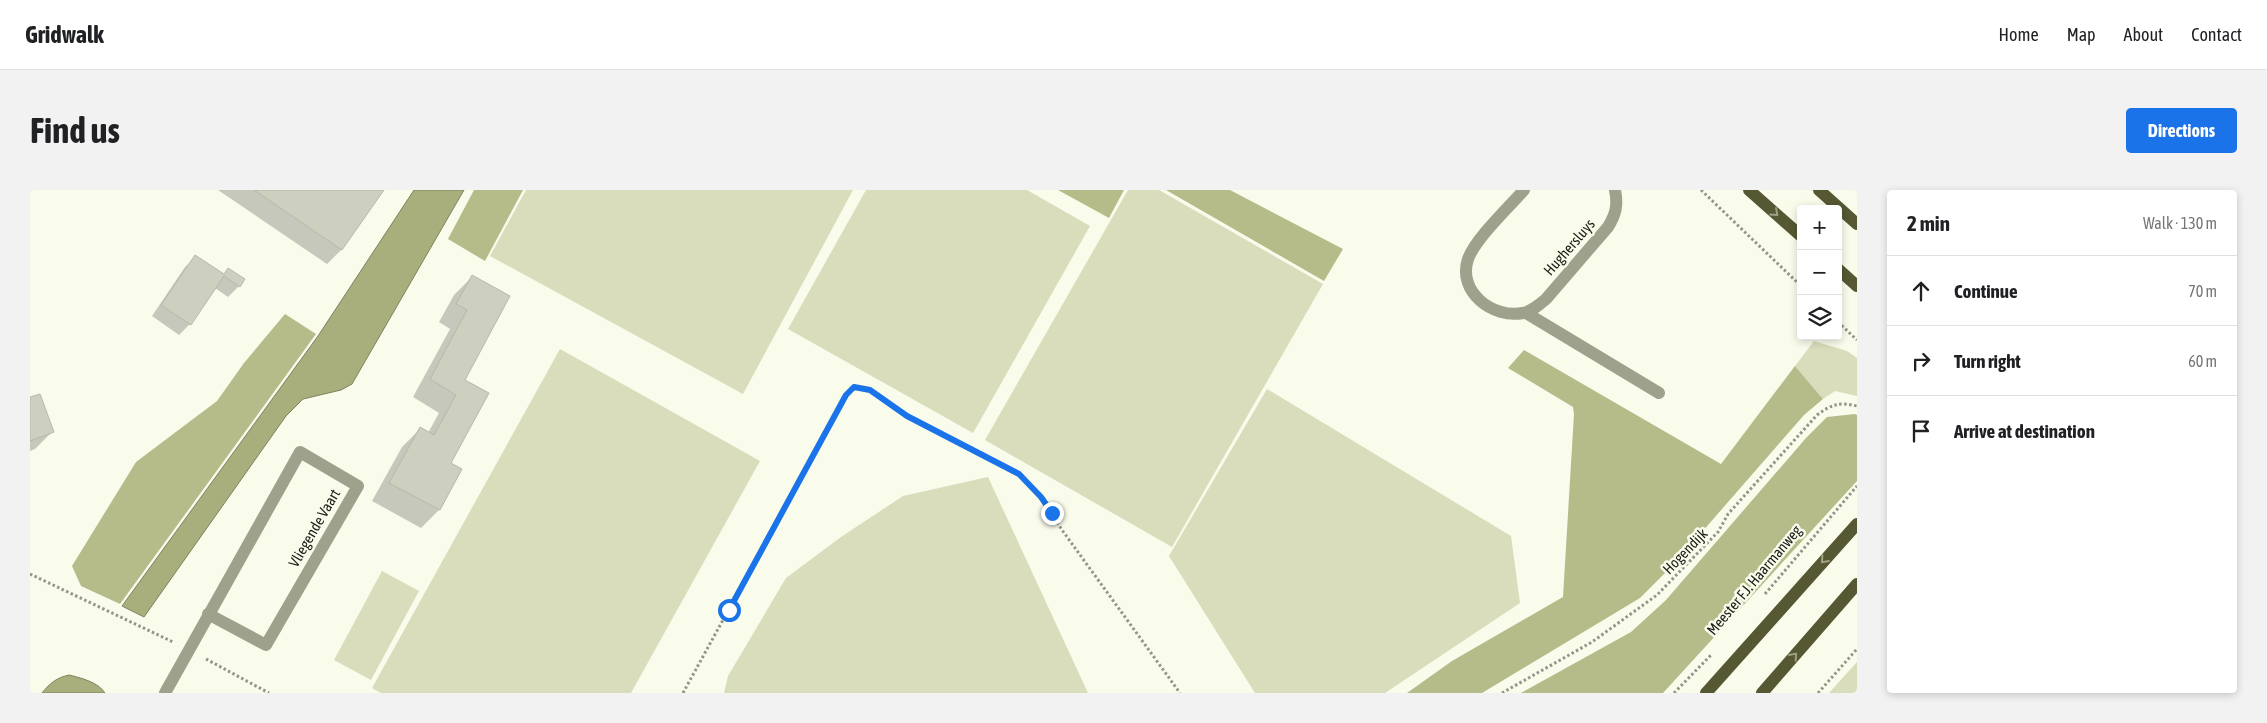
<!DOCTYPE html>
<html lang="en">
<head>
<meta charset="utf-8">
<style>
	body { margin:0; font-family:"Asap Condensed",sans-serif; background:#f2f2f2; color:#202124 }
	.controls { position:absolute; right:15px; top:15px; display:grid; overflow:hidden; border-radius:5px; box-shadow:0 2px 8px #0003 }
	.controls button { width:45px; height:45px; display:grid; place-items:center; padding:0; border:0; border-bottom:1px solid #e0e0e0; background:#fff; color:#202124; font:25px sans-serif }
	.stop { position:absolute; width:15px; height:15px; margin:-11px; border:4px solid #1a73e8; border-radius:50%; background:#fff }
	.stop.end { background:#1a73e8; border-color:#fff; box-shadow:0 1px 5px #0008 }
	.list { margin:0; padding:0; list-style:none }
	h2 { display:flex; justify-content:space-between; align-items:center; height:65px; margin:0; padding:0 20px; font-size:21px }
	h2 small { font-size:16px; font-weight:400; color:#757577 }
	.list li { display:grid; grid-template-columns:32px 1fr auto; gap:15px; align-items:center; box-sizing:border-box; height:70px; padding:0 20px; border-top:1px solid #e0e0e0 }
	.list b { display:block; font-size:19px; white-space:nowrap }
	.list em { font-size:16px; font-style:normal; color:#757577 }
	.icon { flex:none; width:28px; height:28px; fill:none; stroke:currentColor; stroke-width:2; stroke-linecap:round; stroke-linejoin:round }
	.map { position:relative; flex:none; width:1827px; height:503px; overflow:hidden; border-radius:5px }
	header { display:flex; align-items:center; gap:30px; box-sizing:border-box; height:70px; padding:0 25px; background:#fff; border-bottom:1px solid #e0e0e0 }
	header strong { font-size:24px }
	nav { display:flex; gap:28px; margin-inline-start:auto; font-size:18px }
	.intro { display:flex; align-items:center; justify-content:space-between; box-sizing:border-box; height:120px; padding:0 30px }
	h1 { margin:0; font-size:35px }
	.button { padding:12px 22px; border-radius:5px; background:#1a73e8; color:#fff; font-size:18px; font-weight:700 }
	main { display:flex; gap:30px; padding:0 30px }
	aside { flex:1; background:#fff; border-radius:5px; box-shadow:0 2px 8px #0003 }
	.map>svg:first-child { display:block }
	.green { fill:#d9ddbb }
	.forest { fill:#b6bb8a }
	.water { fill:#a9ae7d; stroke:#7f825f }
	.shadow { fill:#0003 }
	.building { fill:#cdcfbf; stroke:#b6b8a8 }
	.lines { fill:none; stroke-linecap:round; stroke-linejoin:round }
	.path { stroke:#94958a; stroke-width:3; stroke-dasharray:2.5 2.5; stroke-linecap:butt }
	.minor { stroke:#9ea18c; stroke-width:12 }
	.major { stroke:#555832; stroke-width:12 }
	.oneway { stroke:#9fa185 }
	.route { stroke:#1a73e8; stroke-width:6 }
	.labels { text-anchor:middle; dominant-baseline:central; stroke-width:5; stroke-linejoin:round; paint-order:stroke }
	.street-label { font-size:15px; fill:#1d1d18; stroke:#f9fbeb }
</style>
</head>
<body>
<header>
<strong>Gridwalk</strong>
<nav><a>Home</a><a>Map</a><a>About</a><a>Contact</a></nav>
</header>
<div class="intro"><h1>Find us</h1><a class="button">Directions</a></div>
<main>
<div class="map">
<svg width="1827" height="503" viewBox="0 0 1827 503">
	<rect width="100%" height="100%" fill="#f9fbeb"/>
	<path class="green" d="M496 0H823L713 204 460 66Z
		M836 0H997L1060 36 943 243 758 139Z
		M1098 0H1129L1293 94 1142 357 955 250Z
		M1784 151 1817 161 1827 168V206L1805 201 1793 209 1765 176Z
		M530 159 730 271 601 503H351L342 498Z
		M1237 199 1481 346 1490 413 1355 503H1225L1139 366Z
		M958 287 1058 503H694L698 486 756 388 811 347 873 306Z
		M352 381 389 401 341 490 304 470Z
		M1827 472V503H1799Z"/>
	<path class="forest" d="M444 0H493L455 71 418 49Z
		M1028 0H1094L1079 28Z
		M1136 0H1200L1313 59 1294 91Z
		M255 124 286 144 90 414 51 396 42 376 106 272 187 211 214 173Z
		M1494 160 1691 274 1765 176 1793 209 1774 225 1644 374 1610 408 1452 503H1377L1422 471 1533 407 1544 224 1543 217 1478 178Z
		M1825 224 1827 225V291L1633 503H1491L1601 442 1636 410 1776 248 1797 227Z"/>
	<path class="water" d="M384 0H434L322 194 311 200 273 209 256 226 114 427 92 416 288 146Z
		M39 485C51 488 68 492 75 503H12C20 493 26 488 39 485Z"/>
	<path class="shadow" d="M188 0H352L312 59 297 74Z
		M166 67 193 85 199 79 209 96 198 107 185 98 160 134 149 145 122 126 155 77Z
		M442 87 434 190 420 274 431 280 409 320 391 338 342 311 372 257 390 239 398 243 409 223 383 207 420 139 409 132 424 105Z
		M0 209 23 241 5 259 0 261Z"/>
	<path class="building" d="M224 0H354L312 60Z
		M165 65 194 84 198 78 215 89 210 97 194 86 161 135 131 115Z
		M442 85 480 106 435 190 459 203 421 273 432 279 410 320 359 293 390 237 404 245 426 205 400 189 437 120 426 114Z
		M10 204 24 242 0 251V207Z"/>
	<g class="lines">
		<path class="path" d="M1671 0 1771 96
			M1808 132 1827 150
			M0 384 143 452
			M1735 404 1827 296
			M176 469 239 503
			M653 503 816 205 824 197 840 201 877 226 989 284 1011 307 1032 340 1150 503
			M1472 503 1562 452 1627 405 1688 342 1698 324 1787 225C1802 214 1809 212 1827 216
			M1644 503 1681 465
			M1788 503 1827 459"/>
		<path class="minor" d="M1494 0C1478 18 1446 48 1438 69 1427 102 1463 129 1493 123 1502 121 1509 115 1516 109L1578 37C1586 24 1588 15 1585 0
			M1496 123 1629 203
			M135 503 270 262 328 296 236 455 178 424"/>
		<path class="major" d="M1719 0 1771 46
			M1789 0 1827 34
			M1808 79 1827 96
			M1676 503 1827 334
			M1732 503 1827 394"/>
	</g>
	<defs><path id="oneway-chevron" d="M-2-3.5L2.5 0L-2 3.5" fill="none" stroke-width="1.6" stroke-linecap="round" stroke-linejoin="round" transform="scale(1.25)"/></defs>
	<g class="oneway">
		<use href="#oneway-chevron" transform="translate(1745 23) rotate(42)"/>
		<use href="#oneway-chevron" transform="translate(1794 370) rotate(132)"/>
		<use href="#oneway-chevron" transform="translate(1764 466) rotate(-49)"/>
	</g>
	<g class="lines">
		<path class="route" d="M699 420 816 205 824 197 840 200 877 226 989 284 1011 307 1022 323"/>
	</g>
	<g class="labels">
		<g class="street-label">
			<text transform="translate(1539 57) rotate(-49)">Hughersluys</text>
			<text transform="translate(284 338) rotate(-60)">Vliegende Vaart</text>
			<text transform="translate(1655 361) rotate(-46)">Hogendijk</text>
			<text transform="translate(1724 390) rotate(-50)">Meester F.J. Haarmanweg</text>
		</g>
	</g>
</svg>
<div class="controls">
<button>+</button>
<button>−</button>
<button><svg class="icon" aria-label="layers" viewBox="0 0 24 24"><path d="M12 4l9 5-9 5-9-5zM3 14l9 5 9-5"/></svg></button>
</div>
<div class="stop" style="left:699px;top:420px"></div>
<div class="stop end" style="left:1022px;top:323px"></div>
</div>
<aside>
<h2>2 min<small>Walk · 130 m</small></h2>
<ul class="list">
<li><svg class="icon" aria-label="ahead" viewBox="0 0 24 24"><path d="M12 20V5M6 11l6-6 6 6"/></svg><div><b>Continue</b></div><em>70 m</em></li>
<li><svg class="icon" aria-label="right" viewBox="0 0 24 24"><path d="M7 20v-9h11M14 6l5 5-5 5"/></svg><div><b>Turn right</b></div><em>60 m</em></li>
<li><svg class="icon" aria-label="arrive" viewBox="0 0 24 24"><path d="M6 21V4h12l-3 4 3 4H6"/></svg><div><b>Arrive at destination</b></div></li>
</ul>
</aside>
</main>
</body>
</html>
